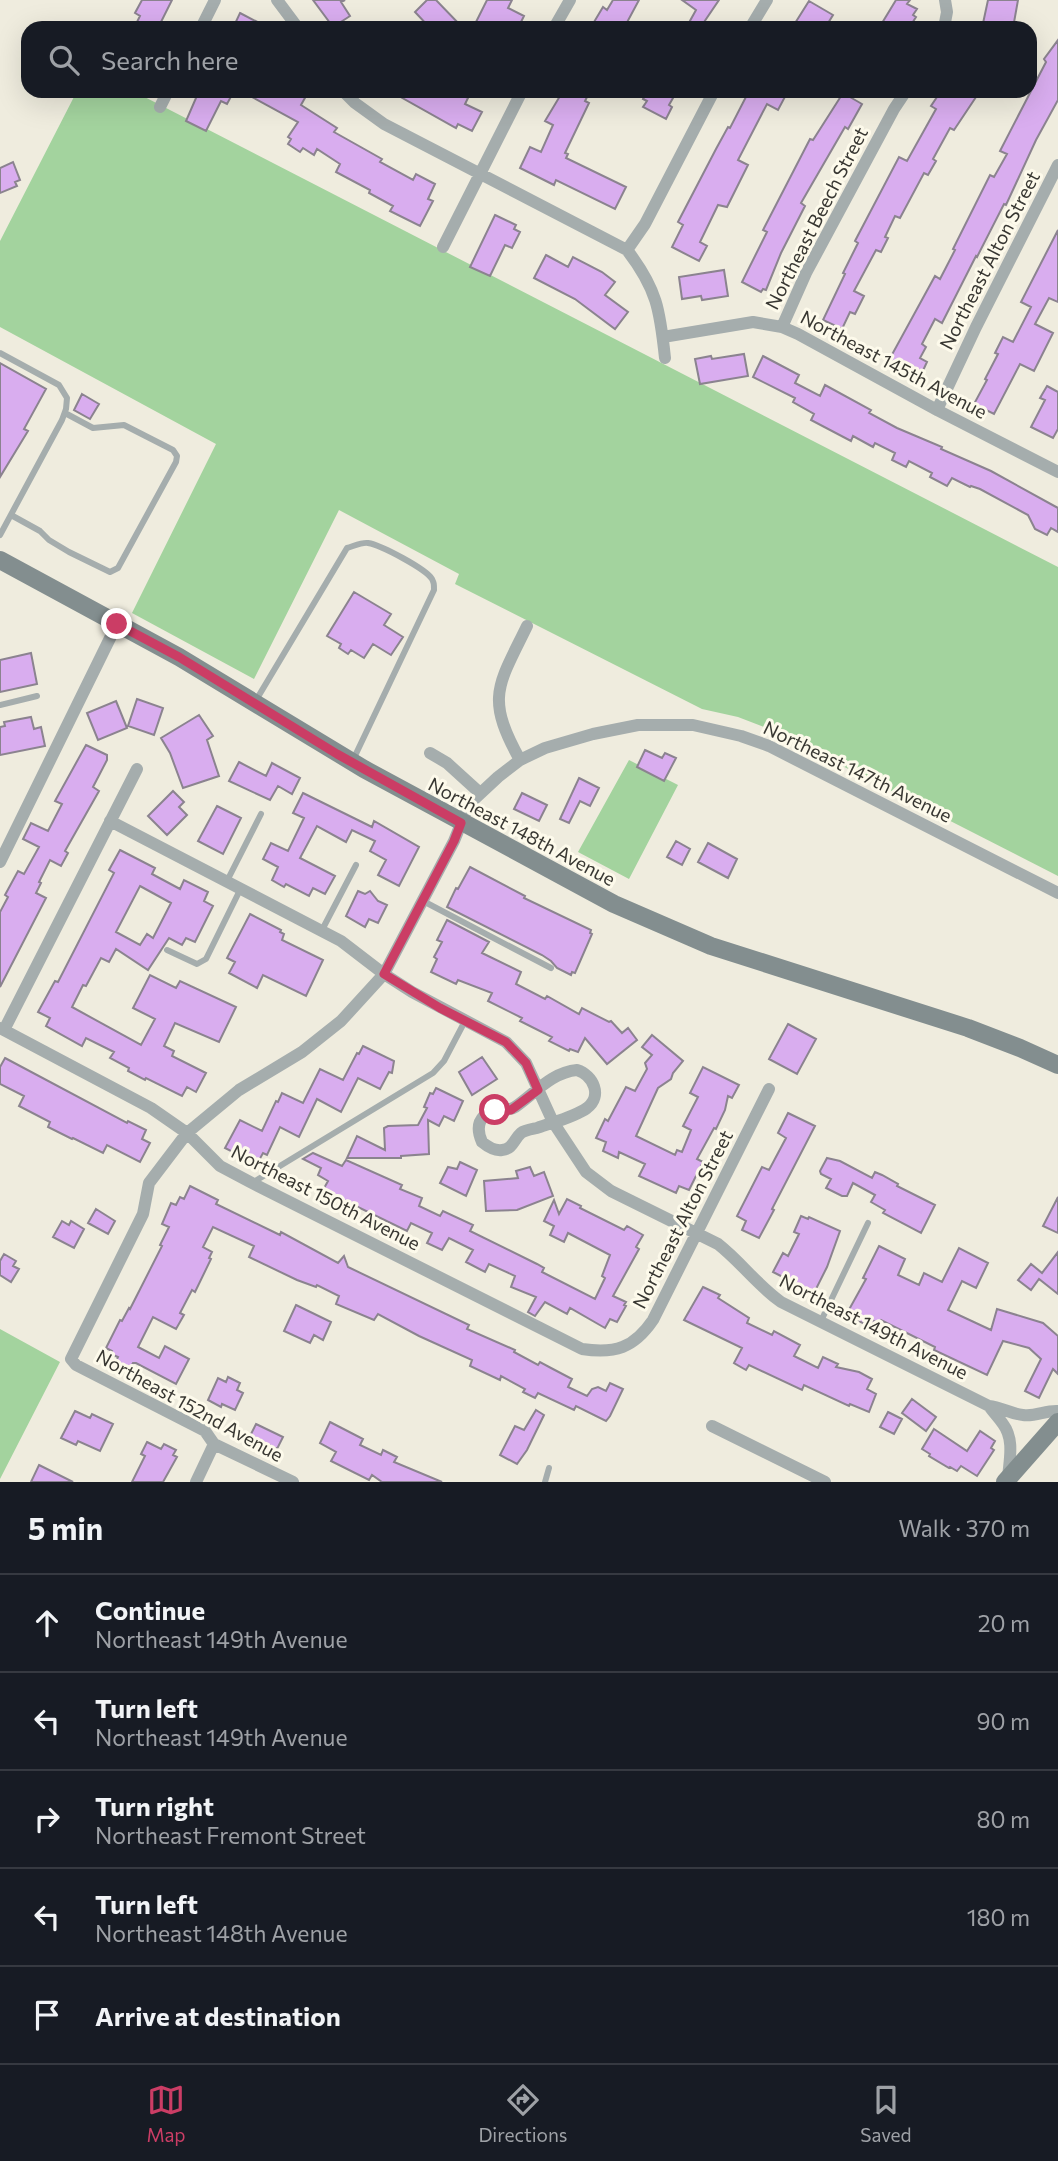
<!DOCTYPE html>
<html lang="en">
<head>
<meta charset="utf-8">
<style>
	body { margin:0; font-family:Commissioner,sans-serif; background:#242831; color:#f1f3f6 }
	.stop { position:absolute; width:21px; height:21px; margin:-16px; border:5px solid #cb3d65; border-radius:50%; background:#fff }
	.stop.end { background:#cb3d65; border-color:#fff; box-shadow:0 2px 7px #0008 }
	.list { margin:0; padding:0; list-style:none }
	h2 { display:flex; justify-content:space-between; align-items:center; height:91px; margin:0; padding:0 28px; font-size:30px }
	h2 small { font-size:23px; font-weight:400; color:#9ea1a6 }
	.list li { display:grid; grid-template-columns:46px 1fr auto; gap:21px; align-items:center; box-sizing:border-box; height:98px; padding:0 28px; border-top:2px solid #363941 }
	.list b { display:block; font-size:26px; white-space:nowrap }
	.list p { margin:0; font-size:23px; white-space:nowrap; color:#9ea1a6 }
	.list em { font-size:23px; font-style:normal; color:#9ea1a6 }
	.icon { flex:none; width:38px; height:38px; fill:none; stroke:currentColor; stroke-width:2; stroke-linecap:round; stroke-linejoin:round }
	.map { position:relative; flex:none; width:1058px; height:1482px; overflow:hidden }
	.search { position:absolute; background:#171b24; box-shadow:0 7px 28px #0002; left:21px; right:21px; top:21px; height:77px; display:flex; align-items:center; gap:18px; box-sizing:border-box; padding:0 24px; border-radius:21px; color:#9ea1a6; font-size:26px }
	.sheet { height:581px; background:#171b24 }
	nav { display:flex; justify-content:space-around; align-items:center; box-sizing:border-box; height:98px; border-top:2px solid #363941; background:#171b24; font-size:19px; color:#9ea1a6 }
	nav a { display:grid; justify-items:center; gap:4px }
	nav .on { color:#cb3d65 }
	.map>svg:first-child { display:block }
	.green { fill:#a3d39e }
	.building { fill:#d9adef; stroke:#8b838f; stroke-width:2; fill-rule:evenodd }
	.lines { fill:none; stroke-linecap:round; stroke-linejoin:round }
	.lane { stroke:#a5adad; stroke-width:6 }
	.street { stroke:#a5adad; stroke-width:12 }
	.secondary { stroke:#838e8f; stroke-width:18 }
	.route { stroke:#cb3d65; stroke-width:9 }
	.labels { text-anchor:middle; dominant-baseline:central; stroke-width:6; stroke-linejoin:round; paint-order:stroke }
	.street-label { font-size:19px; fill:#383732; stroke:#fdfaeb }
</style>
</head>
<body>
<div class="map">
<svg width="1058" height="1482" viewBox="0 0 1058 1482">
	<rect width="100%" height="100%" fill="#efecde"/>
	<path class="green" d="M77 91H133L1058 567V876L772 730 738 717 702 709 455 584 459 574 339 510 254 679 132 613 216 444 0 327V241Z
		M629 760 678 785 629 879 578 852Z
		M0 1329 60 1362 0 1479Z"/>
	<path class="building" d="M142 0H172L158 28H134L140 16 135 13Z
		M313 0H345L341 2 350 16 333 27Z
		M427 0H436L463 28H430L415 12Z
		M487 0H512L508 8 524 16 518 28H473Z
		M613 0H639L624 28H605L594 22 603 7 607 10Z
		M682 0H719L700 28H686L696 10Z
		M896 0H910L907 4 917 9 913 15 916 17 909 28H879Z
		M988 0H1018L1013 28H982Z
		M809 1 833 15 825 28H792Z
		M240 13 269 28H233Z
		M1058 40V100L1036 140 1006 205 1004 204 977 257 976 256 942 323 935 319 922 344 926 347 920 358 927 362 920 377 889 360 935 276 940 279 955 250 953 249 990 175 994 177 1007 154 1000 151 1046 62 1044 59Z
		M199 91H234L227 104 221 101 206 131 186 121Z
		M241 91H298L306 96 301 105 337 128 334 132 382 159 380 162 413 180 416 174 435 184 428 199 433 201 420 226 390 211 393 206 369 193 370 190 336 172 340 164 317 149 314 155 303 148 300 152 288 144 291 139 288 137 298 122Z
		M390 91H454L468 98 465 104 482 112 472 131 458 124 456 128Z
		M563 91H590L585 101 589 103 565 153 568 154 566 158 626 187 615 209 556 180 554 185 520 168 530 147 541 152 553 125 545 121Z
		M647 91H677L669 105 672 107 666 119 643 107 647 101 643 99Z
		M749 91H788L778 110 767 104 738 160 748 165 727 207 718 205 700 242 707 246 699 261 672 247 683 225 678 222 716 149 728 127 730 128Z
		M941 91H980L954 130 950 128 933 159 936 161 928 175 924 173 900 218 895 216 885 237 888 238 881 252 876 250 854 291 864 296 855 314 850 312 842 329 823 320 845 274 843 273 858 243 855 241 899 157 907 161 936 109 931 106Z
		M843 93 862 104 848 129 845 127 801 203 805 206 781 253 766 290 763 289 761 292 742 282 767 232 763 230 810 139 813 140Z
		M13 162 20 180 15 182 17 186 0 193V168Z
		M495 215 516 225 514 229 520 232 512 248 505 245 490 276 470 267Z
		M1058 230V302L1049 298 1035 324 1053 333 1034 371 1020 364 994 414 974 404 987 380 985 379 998 354 995 353 1003 337 1013 342 1031 307 1021 302Z
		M546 255 568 267 573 257 602 272 615 282 605 295 628 312 615 329 575 299 534 278Z
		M724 270 728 296 702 300 701 296 682 299 679 277Z
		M744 354 748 376 700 384 695 359 711 356 712 359Z
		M763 356 799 375 795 383 820 396 825 385 871 410 869 413 897 428 942 447 941 449 991 471 1058 508V532L1051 528 1047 535 1035 529 1028 515 980 489 971 486 970 487 952 478 947 486 930 477 932 473 909 461 906 467 892 460 895 453 875 443 873 447 853 436 851 441 811 420 814 414 793 402 795 398 753 377Z
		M0 363 46 389 24 429 28 431 0 477Z
		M1047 386 1058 392V429L1053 438 1031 427 1045 400 1040 398Z
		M82 394 99 404 90 419 74 410Z
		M354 592 391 614 384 625 403 637 391 655 373 644 364 658 351 650 348 654 339 648 341 644 327 636Z
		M31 653 37 684 0 692V660Z
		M137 699 163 708 154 735 128 726Z
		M116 701 127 728 98 740 87 713Z
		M199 715 213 736 207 740 219 776 183 788 170 753 161 738Z
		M31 717 34 729 41 727 45 746 0 755V727L5 726 4 722Z
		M86 745 107 755V760L93 787 99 791 65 851 68 853 61 866 50 860 39 882 41 883 36 893 46 898 0 987V912L8 897 5 895 18 871 24 874 39 847 23 839 31 823 48 831 62 804 55 801Z
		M645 750 662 758 665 753 676 758 664 781 637 767Z
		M239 762 266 776 272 763 300 778 292 794 278 786 270 800 229 781Z
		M579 778 599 788 590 806 580 801 569 823 560 819Z
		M173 791 184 802 179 807 187 815 167 835 148 816Z
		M303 793 372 827 374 821 419 847 399 886 378 875 386 860 370 851 375 841 352 830 346 842 317 826 300 858 335 876 325 894 313 888 309 896 286 884 284 887 272 880 278 867 263 859 271 843 288 851 304 818 293 813Z
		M522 793 547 805 539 821 514 809Z
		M217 806 241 818 223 854 198 841Z
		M676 841 690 849 682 865 667 857Z
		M708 843 737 859 728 878 698 862Z
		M120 850 155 868 152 874 180 889 184 880 208 892 204 901 213 906 195 942 186 938 182 945 169 938 148 970 116 949 109 962 101 958 86 986 83 985 72 1007 141 1045 155 1019 133 1008 150 975 176 988 180 981 236 1007 219 1042 175 1023 164 1046 174 1051 172 1056 206 1073 196 1092 187 1087 182 1096 146 1078 145 1080 128 1071 129 1068 110 1058 114 1052 86 1038 82 1046 46 1026 50 1018 38 1012 55 981 58 982 114 873 109 870ZM140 886 171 903 153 938 147 934 140 945 116 932Z
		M470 867 525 896 524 898 591 930 590 933 592 934 575 973 572 972 571 975 557 968 551 961 542 955 447 907 456 888 458 889Z
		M358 891 365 894 370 891 378 901 387 905 378 923 369 919 365 927 346 916Z
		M250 914 281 930 280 932 284 934 282 940 323 960 306 996 263 975 257 988 229 973 235 962 227 958Z
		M447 920 489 942 482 953 521 972 516 984 545 999 547 996 579 1014 582 1008 609 1022 611 1021 622 1033 628 1028 637 1040 607 1064 585 1038 578 1052 570 1049 569 1051 549 1041 552 1037 520 1021 522 1018 488 1001 492 993 458 980 456 984 431 972 437 959 434 957 442 942 437 940Z
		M788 1024 816 1039 797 1074 769 1059Z
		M652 1035 683 1061 673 1073 671 1079 658 1088 636 1136 675 1155 677 1150 682 1152 691 1130 683 1126 698 1097 690 1093 703 1067 739 1085 732 1098 728 1096 725 1110 716 1129 714 1128 697 1159 703 1162 689 1190 679 1186 676 1193 639 1176 645 1164 619 1152 618 1158 603 1151 606 1142 596 1138 605 1119 608 1121 626 1087 635 1091 647 1069 645 1063 652 1055 642 1047Z
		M363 1046 394 1061 392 1073 389 1072 380 1089 358 1078 341 1112 317 1099 299 1137 280 1127 267 1155 263 1153 257 1164 225 1148 240 1120 262 1131 276 1101 278 1102 282 1093 303 1103 320 1069 343 1080 357 1053 359 1054Z
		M482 1057 497 1079 472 1095 459 1072Z
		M5 1058 127 1123 128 1121 146 1130 142 1139 150 1143 140 1162 107 1145 103 1153 73 1138 72 1139 48 1127 50 1122 19 1106 24 1096 0 1084V1067Z
		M436 1088 463 1101 454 1121 444 1116 439 1126 428 1120 429 1154 401 1156V1158H347L357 1136 385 1150 384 1128 388 1126 418 1125 427 1108 424 1107 430 1093 433 1094Z
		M788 1113 815 1126 772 1209 774 1210 759 1238 742 1230 746 1221 737 1216 762 1167 769 1170 786 1138 778 1133Z
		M313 1153 342 1166 346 1160 402 1185 400 1189 422 1198 419 1206 440 1216 443 1211 473 1225 470 1231 537 1264 544 1268 542 1272 595 1299 605 1278 602 1276 610 1255 568 1233 564 1242 550 1235 554 1226 544 1221 554 1200 559 1214 567 1199 581 1206 580 1208 624 1230 627 1226 643 1235 636 1247 639 1249 613 1296 626 1302 624 1305 626 1306 617 1322 610 1319 605 1328 570 1308 567 1314 545 1302 535 1316 528 1312 536 1297 511 1287 515 1276 489 1264 485 1272 466 1262 473 1250 449 1238 442 1250 427 1243 432 1233 411 1223 407 1231 323 1190 328 1181 318 1175 321 1168 303 1159Z
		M827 1158 840 1161 872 1178 875 1172 882 1175 898 1184 897 1186 935 1205 921 1233 883 1213 885 1210 871 1202 875 1195 853 1183 847 1196H842L826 1188 831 1179 821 1174 820 1171Z
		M460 1162 477 1170 466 1196 440 1183 448 1167 457 1169Z
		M530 1167 534 1176 544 1172 553 1196 517 1210 486 1211 484 1181 518 1178 516 1171Z
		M190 1186 218 1200 216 1204 280 1235 281 1232 338 1263 344 1256 348 1267 469 1325 467 1329 515 1350 514 1352 538 1365 540 1362 551 1368 572 1379 568 1387 587 1396 592 1389 598 1387 606 1391 610 1383 623 1389 610 1416 606 1421 576 1406 574 1410 538 1393 535 1398 523 1392 525 1389 501 1376 500 1380 470 1366 472 1360 419 1336 378 1314 374 1320 336 1304 339 1296 317 1285 316 1287 297 1280 249 1257 254 1246 213 1227 203 1247 212 1252 209 1258 211 1259 195 1292 192 1290 180 1313 184 1315 176 1329 153 1317 138 1347 159 1358 165 1346 189 1359 176 1384 136 1363H133L129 1370 115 1363 118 1357 111 1354 112 1351 106 1348 120 1320 122 1321 129 1308 130 1309 162 1246 160 1245 169 1227 162 1224 171 1203 176 1205 180 1197 184 1199Z
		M1058 1197V1233L1043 1226Z
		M96 1209 115 1221 108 1234 88 1223Z
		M801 1216 808 1219 809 1217 840 1231 827 1267 814 1293 773 1272 783 1253 788 1256 799 1234 794 1232Z
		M62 1221 69 1225 71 1221 84 1229 74 1248 53 1237Z
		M879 1246 905 1259 898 1275 919 1285 924 1273 942 1282 959 1248 988 1263 976 1288 962 1281 948 1310 991 1330 997 1309 1043 1323 1058 1336V1374L1053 1369 1039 1398 1025 1391 1041 1359 1029 1348 1003 1341 987 1375 934 1350 935 1347 881 1320 879 1323 874 1321 871 1327 846 1315 866 1279 863 1278Z
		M1058 1252V1294L1039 1279 1031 1290 1018 1280 1031 1264 1042 1273Z
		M4 1254 16 1261 13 1266 19 1269 11 1282 0 1275V1261Z
		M703 1287 720 1295 718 1298 749 1318 747 1323 772 1335 774 1331 800 1345 794 1356 818 1368 823 1357 838 1364 836 1367 859 1372 872 1379 867 1389 876 1394 869 1412 850 1404 849 1406 804 1385 802 1390 749 1365 746 1370 734 1363 742 1348 684 1320Z
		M296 1305 331 1322 323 1340 314 1335 310 1343 284 1331Z
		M228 1377 240 1383 237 1390 243 1393 235 1410 222 1404 221 1407 208 1400 218 1378 226 1382Z
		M912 1399 936 1417 926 1431 902 1413Z
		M536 1410 544 1415 527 1450 517 1464 500 1455 515 1426 524 1430Z
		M75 1411 90 1418 92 1414 113 1424 100 1451 78 1441 76 1445 61 1438Z
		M888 1412 902 1419 894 1434 880 1427Z
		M330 1422 363 1439 360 1445 381 1455 383 1450 397 1457 394 1462 442 1482H382L372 1475 369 1480 331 1461 336 1452 320 1443Z
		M256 1424 283 1437 277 1449 250 1436Z
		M934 1429 967 1451 980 1431 995 1441 991 1448 994 1450 977 1476 961 1466 957 1471 950 1467 949 1468 929 1456 930 1454 922 1449Z
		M147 1442 161 1449 164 1444 176 1450 173 1455 177 1457 163 1482H132L145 1456 141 1454Z
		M39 1465 73 1482H31Z"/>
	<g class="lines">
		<path class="lane" d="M0 353 59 385 67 398 66 409 62 420 0 535
			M11 515 40 531 49 540 69 552 110 572 118 568 176 462 177 456 173 450 124 425 93 428 65 413
			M255 702 347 548C354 546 362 542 368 543 381 545 426 569 432 579 434 583 434 584 434 590L353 760
			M0 705 37 696
			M227 881 261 814
			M423 901 551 968
			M322 930 356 865
			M167 950 197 964 206 959 241 888
			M252 1183 433 1073 444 1061 465 1021
			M821 1321 868 1223
			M545 1482 549 1468"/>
		<path class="street" d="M277 0 298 28
			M201 28 215 0
			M554 28 570 0
			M750 28 767 0
			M944 28 947 12 945 0
			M343 91 355 103 384 124 627 250C657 289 660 310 665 358
			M160 107 168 91
			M443 247 522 91
			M627 250 645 224 714 91
			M782 327 806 273 894 109 906 91
			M663 337 753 322 782 327 798 334 937 410 1058 472
			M937 410 976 327 1058 165
			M430 753 447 763 480 793
			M520 760C485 697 498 686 527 626
			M110 821 341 941 384 974 412 992 506 1042 526 1063 553 1122 586 1172 611 1191 718 1244C742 1263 756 1284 781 1302L989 1406C1001 1407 1011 1414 1023 1415 1035 1417 1046 1410 1058 1411
			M0 862 117 624
			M0 1028 151 1108 187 1133 220 1166 252 1183 582 1349C615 1354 634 1348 653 1320L769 1089
			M4 1030 137 769
			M577 1070C593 1075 603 1096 587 1108 573 1118 553 1122 537 1128 533 1129 525 1130 521 1133 514 1139 513 1149 502 1150 494 1151 488 1147 482 1142 478 1133 477 1123 484 1116 492 1105 505 1114 515 1107 534 1094 552 1072 577 1070Z
			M989 1406C993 1412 999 1418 1003 1424 1015 1440 1009 1461 1008 1479
			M712 1426 825 1482
			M196 1482 214 1444
			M293 1482 214 1444 205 1431 76 1365 71 1359 143 1214 149 1183 187 1133 239 1090 302 1052 341 1021 384 974 454 841 469 804 498 777 520 760 545 748 593 734 638 725H693L741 736 769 746 1058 893"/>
		<path class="secondary" d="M0 560 179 657 364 769 614 904 711 946 968 1028 1020 1048 1058 1065
			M1005 1482 1058 1422"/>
	</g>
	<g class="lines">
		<path class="route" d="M117 624 179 657 337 754 461 823 454 841 384 974 440 1008 506 1042 526 1063 538 1090 511 1110H495"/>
	</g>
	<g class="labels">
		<g class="street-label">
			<text transform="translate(816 218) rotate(-63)">Northeast Beech Street</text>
			<text transform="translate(989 260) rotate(-63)">Northeast Alton Street</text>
			<text transform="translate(894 364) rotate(28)">Northeast 145th Avenue</text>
			<text transform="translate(858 771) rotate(26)">Northeast 147th Avenue</text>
			<text transform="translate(522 831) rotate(28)">Northeast 148th Avenue</text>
			<text transform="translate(326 1197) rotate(27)">Northeast 150th Avenue</text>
			<text transform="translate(682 1219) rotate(-63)">Northeast Alton Street</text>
			<text transform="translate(874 1326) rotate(27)">Northeast 149th Avenue</text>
			<text transform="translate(190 1405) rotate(29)">Northeast 152nd Avenue</text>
		</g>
	</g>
</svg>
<div class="stop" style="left:495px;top:1110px"></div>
<div class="stop end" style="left:117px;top:624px"></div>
<div class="search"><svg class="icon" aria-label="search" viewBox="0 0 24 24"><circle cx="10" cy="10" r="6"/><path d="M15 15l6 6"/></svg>Search here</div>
</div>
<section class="sheet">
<h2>5 min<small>Walk · 370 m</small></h2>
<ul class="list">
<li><svg class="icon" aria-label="ahead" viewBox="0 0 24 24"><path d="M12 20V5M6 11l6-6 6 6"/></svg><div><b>Continue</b><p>Northeast 149th Avenue</p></div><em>20 m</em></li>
<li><svg class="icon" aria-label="left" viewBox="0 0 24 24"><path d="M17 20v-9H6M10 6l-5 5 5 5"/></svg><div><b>Turn left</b><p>Northeast 149th Avenue</p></div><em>90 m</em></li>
<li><svg class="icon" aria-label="right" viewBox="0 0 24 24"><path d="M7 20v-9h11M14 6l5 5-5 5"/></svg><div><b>Turn right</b><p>Northeast Fremont Street</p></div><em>80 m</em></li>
<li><svg class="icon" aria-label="left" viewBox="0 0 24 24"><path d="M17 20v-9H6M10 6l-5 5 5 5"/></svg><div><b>Turn left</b><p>Northeast 148th Avenue</p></div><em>180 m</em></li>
<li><svg class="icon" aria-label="arrive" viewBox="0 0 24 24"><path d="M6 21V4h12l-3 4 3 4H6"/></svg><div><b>Arrive at destination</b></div></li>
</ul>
</section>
<nav>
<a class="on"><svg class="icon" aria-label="map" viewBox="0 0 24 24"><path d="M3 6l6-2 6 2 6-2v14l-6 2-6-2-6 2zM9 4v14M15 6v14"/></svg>Map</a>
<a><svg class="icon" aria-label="directions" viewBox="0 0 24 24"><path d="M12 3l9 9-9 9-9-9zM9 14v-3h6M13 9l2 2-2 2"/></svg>Directions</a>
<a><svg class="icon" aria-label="saved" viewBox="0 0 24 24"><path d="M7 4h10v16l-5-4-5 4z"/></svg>Saved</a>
</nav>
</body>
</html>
